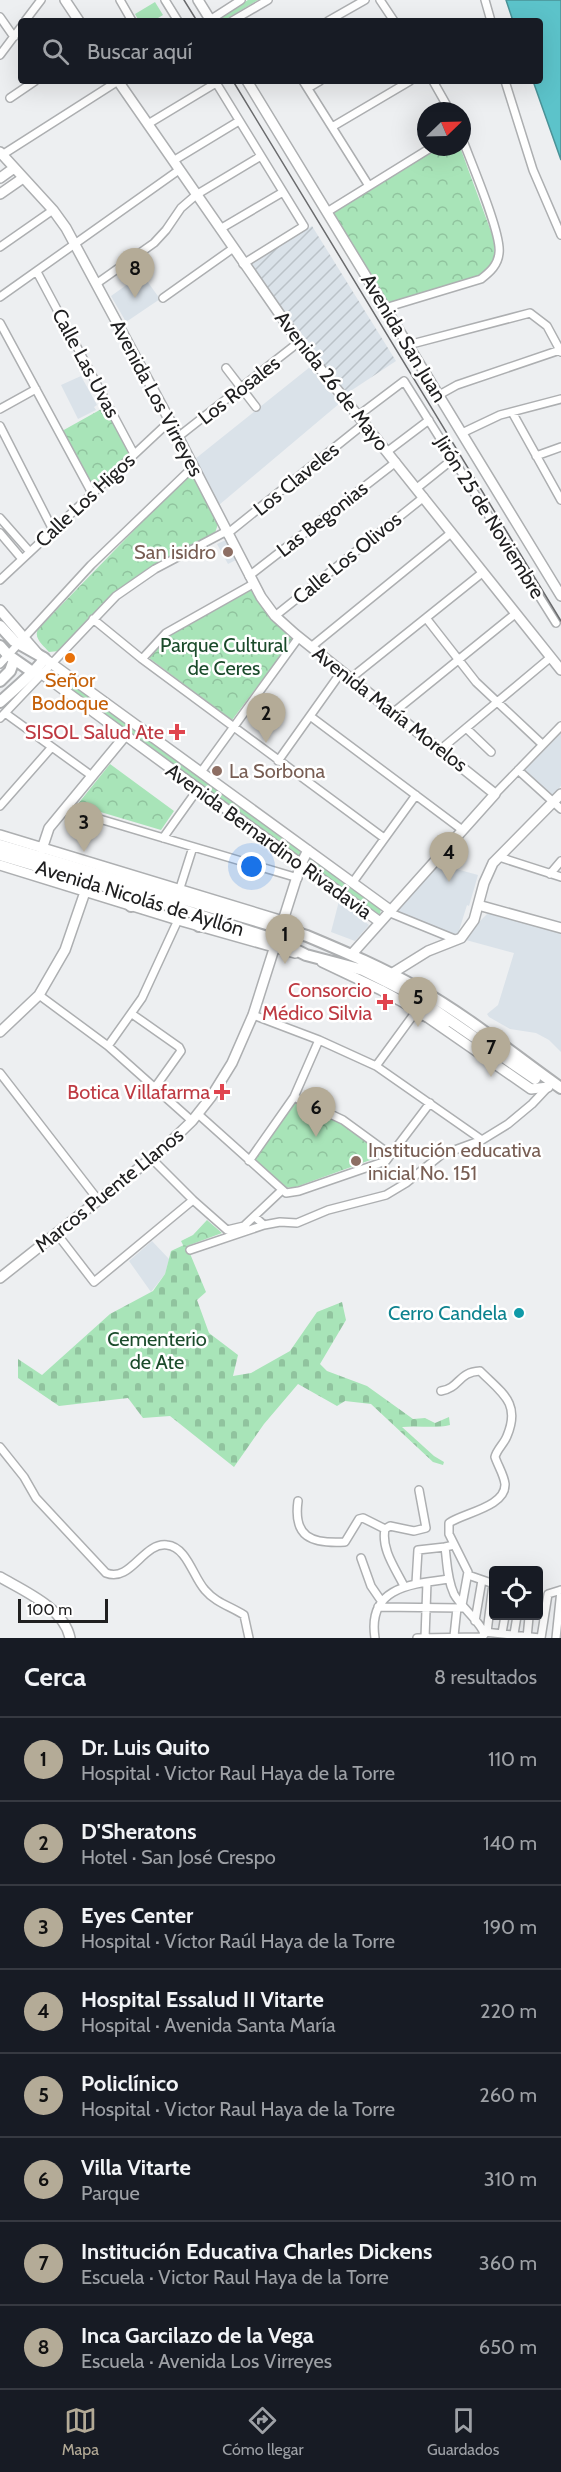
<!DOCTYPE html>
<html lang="es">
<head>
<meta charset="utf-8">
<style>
	body { margin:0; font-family:Cabin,sans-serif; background:#242831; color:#f1f3f6 }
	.controls { position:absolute; right:18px; bottom:18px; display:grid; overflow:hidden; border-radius:6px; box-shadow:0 6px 24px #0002 }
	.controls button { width:54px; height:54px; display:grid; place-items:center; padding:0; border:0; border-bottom:2px solid #363941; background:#171b24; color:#f1f3f6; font:30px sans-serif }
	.compass { position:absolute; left:417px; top:102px; width:54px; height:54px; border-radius:50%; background:#171b24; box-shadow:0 6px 24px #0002; rotate:67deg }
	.scale { position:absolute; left:18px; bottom:15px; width:90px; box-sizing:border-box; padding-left:6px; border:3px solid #202021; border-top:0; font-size:16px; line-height:21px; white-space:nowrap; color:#202021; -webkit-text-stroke:4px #fff; paint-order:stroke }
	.you { position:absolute; left:252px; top:867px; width:21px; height:21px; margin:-15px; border:4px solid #fff; border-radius:50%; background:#1a73e8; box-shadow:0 0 0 9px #1a73e833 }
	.badge { display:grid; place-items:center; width:39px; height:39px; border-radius:50%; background:#b4ab97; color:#111; font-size:20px; font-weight:700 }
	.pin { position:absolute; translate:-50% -50px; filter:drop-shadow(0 2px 3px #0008) }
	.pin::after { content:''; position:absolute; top:32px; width:21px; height:18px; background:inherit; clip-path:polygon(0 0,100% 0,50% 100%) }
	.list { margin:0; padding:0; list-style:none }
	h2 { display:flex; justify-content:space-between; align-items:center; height:78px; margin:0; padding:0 24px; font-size:26px }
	h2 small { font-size:20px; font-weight:400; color:#9ea1a6 }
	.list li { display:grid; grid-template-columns:39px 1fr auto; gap:18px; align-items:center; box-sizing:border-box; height:84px; padding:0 24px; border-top:2px solid #363941 }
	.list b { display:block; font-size:22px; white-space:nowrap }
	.list p { margin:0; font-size:20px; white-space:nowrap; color:#9ea1a6 }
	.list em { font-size:20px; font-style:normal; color:#9ea1a6 }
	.icon { flex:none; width:33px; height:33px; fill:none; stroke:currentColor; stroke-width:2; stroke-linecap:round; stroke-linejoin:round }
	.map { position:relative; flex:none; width:561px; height:1638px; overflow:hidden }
	.search { position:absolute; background:#171b24; box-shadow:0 6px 24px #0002; left:18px; right:18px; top:18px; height:66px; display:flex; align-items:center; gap:15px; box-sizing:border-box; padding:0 21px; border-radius:6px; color:#9ea1a6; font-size:22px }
	.sheet { height:750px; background:#171b24 }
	nav { display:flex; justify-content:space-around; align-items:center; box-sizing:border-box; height:84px; border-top:2px solid #363941; background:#171b24; font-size:16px; color:#9ea1a6 }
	nav a { display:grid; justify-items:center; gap:3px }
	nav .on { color:#b4ab97 }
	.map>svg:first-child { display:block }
	.built { fill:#dae2e9 }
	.industrial { fill:url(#industrial-furrows) }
	.grass { fill:#a8e4b8 }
	.cemetery { fill:url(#cemetery-stones) }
	.park { fill:url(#park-crowns) }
	.water { fill:#5cc3ca; stroke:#4a9297; stroke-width:1.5 }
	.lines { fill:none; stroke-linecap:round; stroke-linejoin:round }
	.street-casing { stroke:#adafb1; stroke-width:10 }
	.secondary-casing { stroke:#adafb1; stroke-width:12 }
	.primary-casing { stroke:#adafb1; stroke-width:14 }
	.street { stroke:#fff; stroke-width:7 }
	.secondary { stroke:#fff; stroke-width:9 }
	.primary { stroke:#fff; stroke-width:10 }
	.rail { stroke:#6a6b6d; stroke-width:1.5 }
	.education-dot { fill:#8d6e63; stroke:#fff; stroke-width:2 }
	.food-dot { fill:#e8710a; stroke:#fff; stroke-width:2 }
	.health-dot { fill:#e0444e; stroke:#fff; stroke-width:2 }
	.culture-dot { fill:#0f9aa8; stroke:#fff; stroke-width:2 }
	.labels { text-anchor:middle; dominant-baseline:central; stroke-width:5; stroke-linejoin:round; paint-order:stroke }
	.street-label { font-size:20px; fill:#202021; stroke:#fff }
	.education-label { font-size:20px; fill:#785e54; stroke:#fff; text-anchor:start }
	.park-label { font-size:20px; fill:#1b4b2b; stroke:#fff }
	.food-label { font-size:20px; fill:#c56008; stroke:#fff }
	.health-label { font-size:20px; fill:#be3a42; stroke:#fff; text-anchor:end }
	.culture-label { font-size:20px; fill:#0d838f; stroke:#fff; text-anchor:end }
</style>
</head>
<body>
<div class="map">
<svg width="561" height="1638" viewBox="0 0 561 1638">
	<defs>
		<pattern id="industrial-furrows" width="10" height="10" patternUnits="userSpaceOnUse" patternTransform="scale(1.5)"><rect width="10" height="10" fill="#dae2e9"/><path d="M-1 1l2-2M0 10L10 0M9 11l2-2" fill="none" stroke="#bbc2c8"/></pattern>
		<pattern id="cemetery-stones" width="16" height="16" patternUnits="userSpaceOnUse" patternTransform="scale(1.5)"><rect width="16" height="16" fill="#a8e4b8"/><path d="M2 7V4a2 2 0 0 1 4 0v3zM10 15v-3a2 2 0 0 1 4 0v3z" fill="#90c39e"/></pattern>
		<pattern id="park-crowns" width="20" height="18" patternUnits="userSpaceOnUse" patternTransform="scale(1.5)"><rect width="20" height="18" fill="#a8e4b8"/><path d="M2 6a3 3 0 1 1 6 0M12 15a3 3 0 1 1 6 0" fill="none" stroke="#90c39e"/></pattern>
	</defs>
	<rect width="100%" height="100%" fill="#edeff1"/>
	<path class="built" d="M142 274 160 299 126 322 111 296Z
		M310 367 340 403 219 505 195 459Z
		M81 376 97 405 94 407 96 410 78 419 61 385Z
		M228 539 238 559 228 564 217 544Z
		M561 733V786L553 795H549L524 771Z
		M438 864 478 875 469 906 467 905 458 934 454 936 396 911Z
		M339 901 369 925 355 941 331 932Z
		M489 912 561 932V1052L549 1040 536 1033 510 1029 489 1017 487 1014 498 1005 514 953 466 940 474 927Z
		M152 1241 169 1259 165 1274 151 1292 129 1261Z"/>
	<path class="industrial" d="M312 226 396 361 346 394 250 264Z"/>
	<path class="grass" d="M248 0H258L223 21H219V17Z
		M155 2 163 15 153 21H139L135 14Z
		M55 671 303 851 300 857 53 677 52 674Z
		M311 857 381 908 380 915 307 864Z"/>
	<path class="cemetery" d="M186 1244 206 1292 197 1300 209 1333 238 1355 233 1376 251 1373 290 1351 317 1312 342 1302 346 1320 320 1364 327 1371 367 1386 413 1419 425 1418 435 1423 449 1417 450 1425C434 1429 419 1425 402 1427L434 1456 444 1462 443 1465 433 1462 371 1404 345 1401 337 1406 298 1384 264 1424 234 1467 170 1416 143 1418 128 1398 59 1406 18 1378V1359L42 1375 110 1314 153 1291 165 1274 171 1251Z"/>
	<path class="park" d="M438 147H460L493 237C495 247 496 260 489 269 481 279 403 303 390 302L387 301 333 212Z
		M105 407 131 454 94 489 62 431Z
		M189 477 194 478 218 524 215 533 120 588 59 651 49 652C43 645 32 637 39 628L184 479Z
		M252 588 294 638 232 720 149 658 171 634Z
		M110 764 174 811 161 830 77 805Z
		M296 1102 339 1122 383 1152 376 1158 293 1188 283 1187 253 1160Z
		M207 1220 222 1233 187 1246 183 1245 181 1241 193 1235Z"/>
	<path class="water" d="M506 0H561V160L533 81H540V21H513Z"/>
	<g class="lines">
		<defs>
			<path id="street" d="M120 0 132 21
				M165 0 178 21
				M380 0 394 21
				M485 0 491 21
				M0 17 14 37
				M210 20 241 0
				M25 21 41 0
				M232 21 268 0
				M328 21 365 0
				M0 55 21 27
				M215 81 304 226 243 264
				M303 81 369 186
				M433 81 450 111
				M505 81 533 170 561 235
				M308 88 320 81
				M10 98 35 81
				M148 124 216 83
				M332 127 410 81
				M2 155 118 81
				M173 161 239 121
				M327 212 432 147
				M220 229 283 192
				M0 247 53 210
				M37 272 134 454
				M96 284 154 243 166 230 181 208 196 195 261 156
				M0 297 179 170
				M163 298 232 249
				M385 308 481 279C490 272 498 265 499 253 502 234 470 160 462 138
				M0 323 92 493
				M408 345 530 313 547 326 561 352
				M226 368 256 407
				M439 395 457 385 560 350
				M0 409 36 389
				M512 412 561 500
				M359 415 404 381 556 623
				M0 426 53 530
				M462 433 500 415 561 399
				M178 437 299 342
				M388 451 429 420
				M536 456 561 447
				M417 488 453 459
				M0 518 30 552
				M0 533 22 559
				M227 534 365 423
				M249 576 396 462
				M0 580 170 421
				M275 616 424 497
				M426 618 476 682 542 744
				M93 619 142 659 384 838
				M311 647 451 533
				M142 659 166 633 253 584
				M0 664 91 565 193 467
				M351 678 482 573
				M394 712 515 614
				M5 713 92 776
				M310 716 461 829
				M0 718 116 596 155 569 225 532
				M466 728 491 752
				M441 749 551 657
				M278 761 342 671
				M518 770 561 809
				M201 772 299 637
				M495 794 561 726
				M0 806 51 748
				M66 809 298 878
				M163 838 198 789
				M499 857 561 877
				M550 874 561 861
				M353 882 416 795
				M179 891 193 847
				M388 912 457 940
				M39 995 108 1046 192 1121
				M132 1014 179 1047 181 1051 156 1086
				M253 1015 319 1040 376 1066 482 1140
				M108 1046 142 998 178 920
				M376 1066 417 1010
				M0 1073 99 1201
				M294 1097 343 1120 391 1155
				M198 1114 286 1193 299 1191 386 1161 430 1103
				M152 1159 193 1200 227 1230 244 1226 281 1191
				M249 1161 294 1097 319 1040
				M255 1217 264 1225 280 1222 297 1223 328 1210 386 1195 406 1183 441 1155 482 1140 508 1124 532 1104 548 1087
				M57 1234 94 1282 193 1200
				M190 1250 264 1225
				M441 1391C460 1388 458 1372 480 1371 502 1393 521 1403 507 1436 504 1444 497 1449 495 1457 498 1466 504 1475 505 1484 506 1507 463 1513 449 1523V1534L468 1572 462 1605
				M0 1447 24 1477 36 1498 106 1573C131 1583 143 1542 167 1545 187 1547 193 1577 205 1590 216 1603 230 1606 244 1615L249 1638
				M298 1501C293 1537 311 1544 345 1542L359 1519 363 1518 385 1529
				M361 1558 371 1586 382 1602
				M468 1575 494 1584
				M416 1583 418 1550 445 1547
				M404 1586C395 1568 381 1549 385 1529L390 1526 414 1531 426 1528 419 1490
				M378 1607 462 1608
				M475 1621 482 1580
				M484 1632 540 1638
				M487 1632 493 1584
				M502 1633 505 1616
				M514 1634 517 1616
				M454 1636 457 1608
				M375 1638C367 1587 411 1584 449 1579
				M417 1638 481 1637 484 1635C484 1625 460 1606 454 1594 447 1579 447 1562 445 1547L454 1545
				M425 1638 427 1582
				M527 1638 529 1617
				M541 1638 548 1594 561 1590
				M556 1638 561 1590"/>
			<path id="secondary" d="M65 0 79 21
				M198 0 211 21
				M118 81 299 342 561 670
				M247 81 561 596
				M0 152 53 210 66 228 170 421 261 597 275 616 295 634 495 794 351 955
				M0 178 14 168
				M0 194 23 178
				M0 610 38 654
				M44 658 390 910
				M31 671 42 674 380 922
				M0 835 283 921 300 932
				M42 849 49 828 125 736
				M0 865 178 920 295 953
				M478 905 561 928
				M322 962 381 990 417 1010 531 1089 548 1087
				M391 974 428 951 461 938 474 920 484 883 493 863 561 794
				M0 1032 39 995 65 950 85 892
				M0 1278 163 1149 192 1121 211 1097 232 1063 253 1015 301 864 308 850
				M0 1577C24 1591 64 1608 70 1638"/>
			<path id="primary" d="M0 626 14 641 44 658C42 666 9 694 0 702
				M0 646 8 655 31 671
				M0 681 10 671 14 660
				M0 845 307 936C345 952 383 968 419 989 469 1017 514 1055 561 1088
				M0 855 181 909 276 940 306 955 363 970 413 995 535 1079
				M116 892 131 906
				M199 926 219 923
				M424 1015 446 1022"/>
		</defs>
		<use href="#street" class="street-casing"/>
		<use href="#secondary" class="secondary-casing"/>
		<use href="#primary" class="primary-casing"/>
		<use href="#street" class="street"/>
		<use href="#secondary" class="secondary"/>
		<use href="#primary" class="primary"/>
		<path class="rail" d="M184 0 197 21
			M233 81 561 621"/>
	</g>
	<g class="education-dot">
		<circle cx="228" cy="552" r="6"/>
		<circle cx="217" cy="771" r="6"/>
		<circle cx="356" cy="1161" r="6"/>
	</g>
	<circle class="food-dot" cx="70" cy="658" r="6"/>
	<g class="health-dot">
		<path d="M174 723h6v6h6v6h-6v6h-6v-6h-6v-6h6z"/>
		<path d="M382 993h6v6h6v6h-6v6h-6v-6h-6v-6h6z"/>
		<path d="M219 1083h6v6h6v6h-6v6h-6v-6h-6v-6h6z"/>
	</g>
	<circle class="culture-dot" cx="519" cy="1313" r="6"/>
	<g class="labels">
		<g class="street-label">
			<text transform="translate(404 338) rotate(59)">Avenida San Juan</text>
			<text transform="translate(86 363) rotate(62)">Calle Las Uvas</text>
			<text transform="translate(332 381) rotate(52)">Avenida 26 de Mayo</text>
			<text transform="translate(239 390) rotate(-38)">Los Rosales</text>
			<text transform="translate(157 398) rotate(62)">Avenida Los Virreyes</text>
			<text transform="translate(296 479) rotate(-39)">Los Claveles</text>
			<text transform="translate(85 500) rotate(-43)">Calle Los Higos</text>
			<text transform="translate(490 517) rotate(58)">Jirón 25 de Noviembre</text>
			<text transform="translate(322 519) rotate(-38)">Las Begonias</text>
			<text transform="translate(347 558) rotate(-39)">Calle Los Olivos</text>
			<text transform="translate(390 709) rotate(38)">Avenida María Morelos</text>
			<text transform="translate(269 841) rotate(36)">Avenida Bernardino Rivadavia</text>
			<text transform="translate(140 898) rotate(17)">Avenida Nicolás de Ayllón</text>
			<text transform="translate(109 1190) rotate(-39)">Marcos Puente Llanos</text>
		</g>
		<g class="education-label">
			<text x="216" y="552" text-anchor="end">San isidro</text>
			<text x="229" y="771">La Sorbona</text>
			<text x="368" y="1150">Institución educativa<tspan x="368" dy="23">inicial No. 151</tspan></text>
		</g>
		<g class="park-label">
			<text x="224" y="645">Parque Cultural<tspan x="224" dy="23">de Ceres</tspan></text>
			<text x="157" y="1339">Cementerio<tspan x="157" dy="23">de Ate</tspan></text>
		</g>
		<g class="food-label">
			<text x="70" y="680">Señor<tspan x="70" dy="23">Bodoque</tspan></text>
		</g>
		<g class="health-label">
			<text x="164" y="732">SISOL Salud Ate</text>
			<text x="372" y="990">Consorcio<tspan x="372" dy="23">Médico Silvia</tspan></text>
			<text x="210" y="1092">Botica Villafarma</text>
		</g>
		<g class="culture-label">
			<text x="507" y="1313">Cerro Candela</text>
		</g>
	</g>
</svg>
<div class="controls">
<button><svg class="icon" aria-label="locate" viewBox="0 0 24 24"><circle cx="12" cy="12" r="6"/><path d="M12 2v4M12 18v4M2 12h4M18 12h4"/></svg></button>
</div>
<svg class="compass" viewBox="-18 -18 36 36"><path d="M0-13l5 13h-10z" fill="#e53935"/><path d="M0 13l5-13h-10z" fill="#9ea1a6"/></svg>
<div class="scale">100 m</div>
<div class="you"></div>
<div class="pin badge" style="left:285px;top:964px">1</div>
<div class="pin badge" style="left:266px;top:743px">2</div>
<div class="pin badge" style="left:84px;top:852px">3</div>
<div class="pin badge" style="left:449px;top:882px">4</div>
<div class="pin badge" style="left:418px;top:1027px">5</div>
<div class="pin badge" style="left:316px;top:1137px">6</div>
<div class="pin badge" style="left:491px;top:1077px">7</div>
<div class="pin badge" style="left:135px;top:298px">8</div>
<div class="search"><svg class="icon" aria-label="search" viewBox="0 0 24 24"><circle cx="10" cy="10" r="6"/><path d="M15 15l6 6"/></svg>Buscar aquí</div>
</div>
<section class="sheet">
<h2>Cerca<small>8 resultados</small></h2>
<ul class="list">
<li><span class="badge">1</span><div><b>Dr. Luis Quito</b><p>Hospital · Victor Raul Haya de la Torre</p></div><em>110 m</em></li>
<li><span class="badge">2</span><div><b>D'Sheratons</b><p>Hotel · San José Crespo</p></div><em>140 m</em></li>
<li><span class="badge">3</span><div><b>Eyes Center</b><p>Hospital · Víctor Raúl Haya de la Torre</p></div><em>190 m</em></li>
<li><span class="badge">4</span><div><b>Hospital Essalud II Vitarte</b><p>Hospital · Avenida Santa María</p></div><em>220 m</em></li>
<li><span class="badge">5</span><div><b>Policlínico</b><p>Hospital · Victor Raul Haya de la Torre</p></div><em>260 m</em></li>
<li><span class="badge">6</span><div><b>Villa Vitarte</b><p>Parque</p></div><em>310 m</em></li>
<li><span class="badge">7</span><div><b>Institución Educativa Charles Dickens</b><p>Escuela · Victor Raul Haya de la Torre</p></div><em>360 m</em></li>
<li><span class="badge">8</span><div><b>Inca Garcilazo de la Vega</b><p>Escuela · Avenida Los Virreyes</p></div><em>650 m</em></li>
</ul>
</section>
<nav>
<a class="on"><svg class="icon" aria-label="map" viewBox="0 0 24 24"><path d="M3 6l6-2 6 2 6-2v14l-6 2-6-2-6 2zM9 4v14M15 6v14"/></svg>Mapa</a>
<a><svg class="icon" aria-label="directions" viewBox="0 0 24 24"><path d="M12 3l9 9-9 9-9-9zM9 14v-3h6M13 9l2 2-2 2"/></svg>Cómo llegar</a>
<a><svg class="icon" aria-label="saved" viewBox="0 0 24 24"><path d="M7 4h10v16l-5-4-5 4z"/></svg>Guardados</a>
</nav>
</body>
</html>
